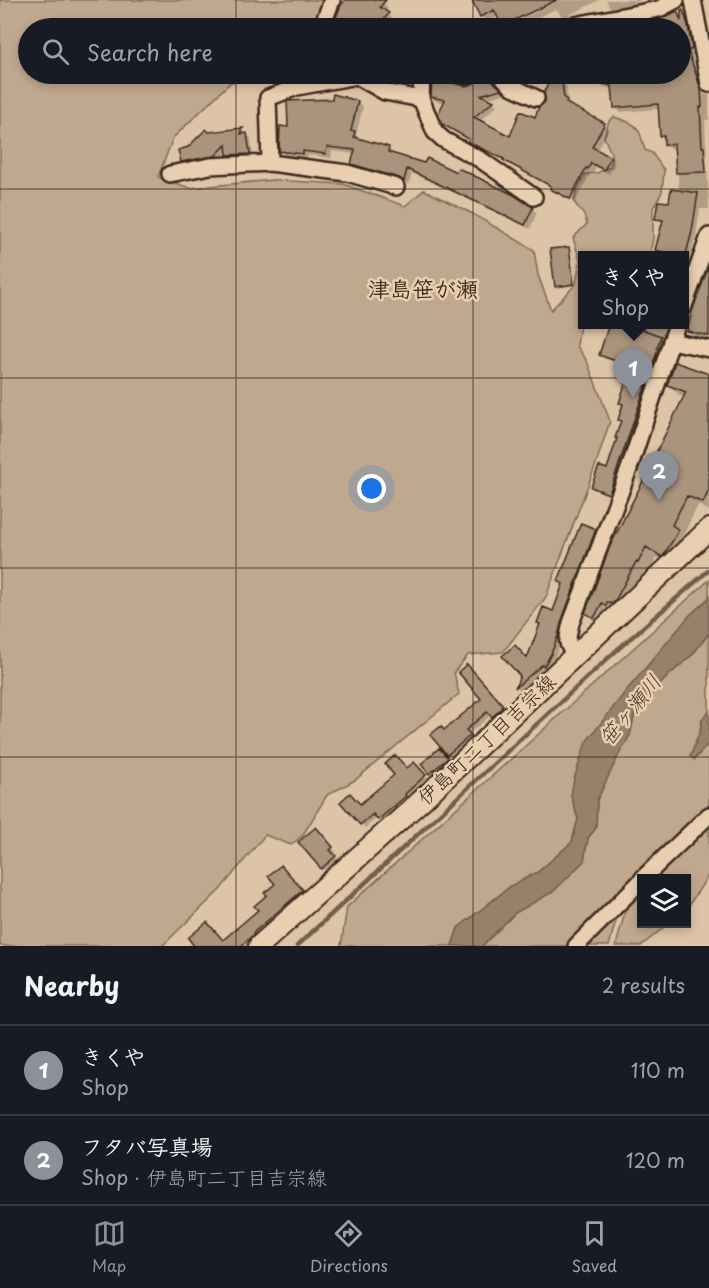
<!DOCTYPE html>
<html lang="en">
<head>
<meta charset="utf-8">
<style>
	body { margin:0; font-family:"Playpen Sans","Klee One",sans-serif; background:#20242c; color:#f1f3f6 }
	.controls { position:absolute; right:18px; bottom:18px; display:grid; overflow:hidden; border-radius:0px; box-shadow:0 3px 9px #0003 }
	.controls button { width:54px; height:54px; display:grid; place-items:center; padding:0; border:0; border-bottom:2px solid #363941; background:#171b24; color:#f1f3f6; font:30px sans-serif }
	.you { position:absolute; left:372px; top:489px; width:21px; height:21px; margin:-15px; border:4px solid #fff; border-radius:50%; background:#1a73e8; box-shadow:0 0 0 9px #1a73e833 }
	.badge { display:grid; place-items:center; width:39px; height:39px; border-radius:50%; background:#8c9099; color:#fff; font-size:20px; font-weight:700 }
	.pin { position:absolute; translate:-50% -50px; filter:drop-shadow(0 2px 3px #0008) }
	.pin::after { content:''; position:absolute; top:32px; width:21px; height:18px; background:inherit; clip-path:polygon(0 0,100% 0,50% 100%) }
	.popup { position:absolute; left:578px; top:251px; width:111px; height:78px; box-sizing:border-box; display:grid; place-content:center; border-radius:0px; background:#171b24; filter:drop-shadow(0 2px 4px #0005); font-size:20px; white-space:nowrap; color:#9ea1a6 }
	.popup b { font-size:22px; color:#f1f3f6 }
	.popup::after { content:''; position:absolute; left:50%; top:100%; margin-left:-12px; border:12px solid transparent; border-top-color:#171b24 }
	.list { margin:0; padding:0; list-style:none }
	h2 { display:flex; justify-content:space-between; align-items:center; height:78px; margin:0; padding:0 24px; font-size:26px }
	h2 small { font-size:20px; font-weight:400; color:#9ea1a6 }
	.list li { display:grid; grid-template-columns:39px 1fr auto; gap:18px; align-items:center; box-sizing:border-box; height:90px; padding:0 24px; border-top:2px solid #363941 }
	.list b { display:block; font-size:22px; white-space:nowrap }
	.list p { margin:0; font-size:20px; white-space:nowrap; color:#9ea1a6 }
	.list em { font-size:20px; font-style:normal; color:#9ea1a6 }
	.icon { flex:none; width:33px; height:33px; fill:none; stroke:currentColor; stroke-width:2; stroke-linecap:round; stroke-linejoin:round }
	.map { position:relative; flex:none; width:709px; height:946px; overflow:hidden }
	.search { position:absolute; background:#171b24; box-shadow:0 3px 9px #0003; left:18px; right:18px; top:18px; height:66px; display:flex; align-items:center; gap:15px; box-sizing:border-box; padding:0 21px; border-radius:33px; color:#9ea1a6; font-size:22px }
	.sheet { height:258px; background:#171b24 }
	nav { display:flex; justify-content:space-around; align-items:center; box-sizing:border-box; height:84px; border-top:2px solid #363941; background:#171b24; font-size:16px; color:#9ea1a6 }
	nav a { display:grid; justify-items:center; gap:3px }
	nav .on { color:#8c9099 }
	.map>svg:first-child { display:block }
	.green { fill:#c0a88e; stroke:#7e6956; stroke-width:1.5 }
	.water { fill:#97816b; stroke:#725e4c; stroke-width:1.5 }
	.shadow { fill:#0003 }
	.lines { fill:none; stroke-linecap:round; stroke-linejoin:round }
	.stream { stroke:#725e4c; stroke-width:4.5 }
	.building { fill:#ab947d; stroke:#3b2a1e; stroke-width:1.5 }
	.minor-casing { stroke:#3b2a1e; stroke-width:20 }
	.tertiary-casing { stroke:#3b2a1e; stroke-width:24 }
	.minor { stroke:#e9ceb0; stroke-width:15 }
	.tertiary { stroke:#e9ceb0; stroke-width:20 }
	.grid { fill:none; stroke:#3b2a1e; stroke-width:1.5; stroke-opacity:0.55 }
	.labels { text-anchor:middle; dominant-baseline:central; stroke-width:5; stroke-linejoin:round; paint-order:stroke }
	.street-label { font-size:20px; fill:#3b2a1e; stroke:#e9ceb0 }
	.water-label { font-size:21px; font-style:italic; fill:#524031; stroke:#e9ceb0 }
	.quarter-label { font-size:22px; font-weight:bold; fill:#3b2a1e; stroke:#e9ceb0 }
</style>
</head>
<body>
<div class="map">
<svg width="709" height="946" viewBox="0 0 709 946">
	<rect width="100%" height="100%" fill="#dec4a7"/>
	<filter id="ink" filterUnits="userSpaceOnUse"><feTurbulence type="fractalNoise" baseFrequency=".0167" numOctaves="2"/><feDisplacementMap in="SourceGraphic" scale="12" xChannelSelector="R" yChannelSelector="G"/><feConvolveMatrix kernelMatrix="1 2 1 2 8 2 1 2 1" color-interpolation-filters="sRGB"/></filter>
	<g filter="url(#ink)">
		<path class="green" d="M0 0H327L317 28H28V74H273L231 82 173 138 158 177 190 188 272 180 343 184 405 206 424 190 473 214 534 250 538 275 551 310 576 284 580 260 573 238 587 224 584 215 574 202 577 189 585 174 597 173 610 167 613 158 604 137 609 121 614 117C639 125 638 125 645 150L652 153 664 170 662 192 653 208V238L650 255H582V323L580 325 577 346 587 361 610 421 596 464 546 597 503 652 468 655 454 672 459 694 355 780 327 795 303 835 291 845 265 835 219 891 162 946H0Z
			M709 580V598L690 615 574 779 571 796 578 819 572 842 538 872 511 886 458 928 452 946H341L347 907Z
			M709 634V712L702 719 695 759 709 743V811L570 946H482L515 913 554 891 584 861 588 838 596 828 597 800 617 758 630 735 635 712 668 676 692 655Z
			M709 822V873L706 879 687 908 686 878H649Z
			M641 886 642 924H668L641 946H616L628 900Z
			M619 909 609 946H582Z"/>
		<path class="water" d="M709 598V633L692 655 668 676 635 712 630 735 617 758 597 800 596 828 588 838 584 861 554 891 515 913 482 946H452L458 928 511 886 538 872 572 842 578 819 571 796 574 779 586 742 626 691 690 615Z
			M709 712V743L694 759 690 757 701 728 702 719Z"/>
		<path class="shadow" d="M345 0H381L388 8 385 12 392 18 385 28 379 27 378 28H342L336 22Z
			M474 0H554L504 24V26L499 16 487 22 481 16Z
			M558 0H600L563 18 556 9 515 28H506L505 27 558 1Z
			M606 0H641L615 12 609 6Z
			M677 13 693 34 697 54 692 56 704 94 709 95V120H705L709 209H700L696 236 686 274 690 278 684 295V255H655L664 223 657 218 670 204 679 191 676 149H671L666 144V139L661 135 660 109 620 112 615 107 614 89 565 77 568 102 571 106 604 124 609 129 597 152 610 158 615 163 609 174 596 167 593 173 591 172 575 203 556 193 552 188 507 162 474 146 470 141V140L449 129 444 123 445 103 437 102 432 97 465 87 480 81 483 74H488L504 94 487 99 493 102 497 106 480 121 511 138 536 119 547 102 551 81 539 84 534 80 537 74H680V28H660L658 20Z
			M515 74H536L525 83Z
			M358 102 363 107 356 135 359 138V140L388 148 393 154V155L532 208 537 213 530 229 412 173 409 185 405 182 357 169 352 163 355 154 332 151 331 158 308 155 307 159 286 156 281 151 290 129Z
			M242 130 251 138 253 158 233 159 229 155 228 151 220 159 187 165 182 161 189 149 208 133Z
			M568 249 570 251 575 285 558 288 556 286Z
			M709 269V340L693 336 687 330 688 321 684 319V317H687L694 311Z
			M610 324H674L614 498 598 491 593 486 608 471 622 422 620 420 624 406 620 402 632 368 605 359 600 354Z
			M709 375V511L698 505 683 536 689 542 674 567 657 557 649 573 647 572 625 612 598 624 587 613 685 397 680 396 669 385Z
			M595 530 600 534 555 658 549 669 547 668 521 691 517 687 527 661 554 613 564 586 560 581Z
			M471 669 506 710 497 719 492 714 469 734 473 740 452 758 432 735 445 731 483 699Z
			M439 750 451 763 435 777 423 764Z
			M414 764 429 780 408 799 409 801 383 823 378 817 365 828 342 802 360 806Z
			M320 834 336 852 333 855 339 861 326 872 322 868Z
			M285 871 306 896 250 946H236Z"/>
		<g class="lines">
			<path class="stream" d="M297 946 618 649 709 570"/>
		</g>
		<path class="building" d="M345 0H386L380 7 389 13 378 28H340L334 22 341 5Z
			M472 0H557L502 26 494 10 480 17Z
			M683 10 688 25 692 49 688 51 701 89 702 107H700L702 147H704L706 172 676 173 674 144 664 145V136H660L658 104 614 108 612 86 580 78 581 74H681V28H631L630 24 661 19 677 11 681 21V11Z
			M481 74H489L493 81 501 89 481 95 494 101 474 117 510 136 520 111 535 117 539 107 545 102 544 93 552 74H561L564 98 567 100 566 103 605 123 592 147 611 157 604 170 591 163 588 169 586 168 570 199 550 189 551 186 503 160 504 159 468 142 469 139 442 124 438 114 445 100 431 97 432 78 466 86 476 82 479 79Z
			M333 94 358 101 351 131H355L354 137 389 147 388 152 424 163 427 158 456 172 458 168 514 195 533 207 525 225 407 169 404 181 399 178 351 164 355 150 327 147 326 154 303 151V154L279 151 280 126 288 127 287 101 332 99Z
			M243 128 241 130V134L247 133 250 154 227 155 226 145 215 156 181 162 178 150 188 147 206 129 209 132Z
			M671 189 698 193 692 231 685 258 684 255H675L655 250 663 220 655 219 658 201 669 202Z
			M569 247 574 284 555 287 550 249Z
			M709 265V336L687 331 692 311Z
			M609 324H627L661 336 657 348 658 349 609 494 591 487 599 466 607 469 617 438H615L621 421 618 420 623 404 619 403 631 366 599 355Z
			M675 362 709 374V490L703 503 687 496 672 525 679 530 664 555 662 557 646 547 638 563 636 562 615 601 612 604 607 602 606 606 602 603 594 618 585 613 610 546 646 475H645L686 392 667 385Z
			M581 523 596 529 562 620 558 636 551 654 544 666 542 665 515 688 520 676 502 656 515 645 527 658 540 624 537 623 543 607 553 611 563 584 558 581Z
			M467 664 503 705 501 707 502 708 492 717 487 712 466 730 471 735 447 755 430 735 441 726 444 730 481 699 458 672Z
			M439 748 448 758 429 774 421 764Z
			M395 755 407 768 414 762 426 775 405 794 406 796 378 820 373 814 360 825 340 802 350 793 360 804 394 775 385 764Z
			M316 827 333 847 330 850 336 856 321 869 298 842Z
			M281 865 303 890 253 933 254 934 241 946H194L188 938 207 922 223 940 258 910 254 906 267 895 264 893 275 884 268 876Z"/>
		<g class="lines">
			<defs>
				<path id="minor" d="M693 0 709 84
					M323 28V24L332 0
					M559 28 659 9 676 0
					M455 74 467 76 471 74
					M500 74 511 86 536 98
					M421 99 435 132 444 140 481 160 534 197
					M270 163 268 98 297 87 357 76 385 92 421 99 422 74
					M170 174 210 166 270 163 347 173 396 187
					M684 306 709 236
					M671 341 709 349
					M575 655C564 642 568 638 571 623L629 469 677 324
					M643 878 709 815
					M576 946 642 880"/>
				<path id="tertiary" d="M259 946 423 799 709 529"/>
			</defs>
			<use href="#minor" class="minor-casing"/>
			<use href="#tertiary" class="tertiary-casing"/>
			<use href="#minor" class="minor"/>
			<use href="#tertiary" class="tertiary"/>
		</g>
	</g>
	<path class="grid" d="M236 0V28M473 0V28M236 74V946M473 74V946M0 189H709M0 378H709M0 568H709M0 757H709"/>
	<g class="labels">
		<g class="street-label">
			<text transform="translate(486 739) rotate(-43)">伊島町二丁目吉宗線</text>
		</g>
		<g class="water-label">
			<text transform="translate(629 709) rotate(-51)">笹ヶ瀬川</text>
		</g>
		<g class="quarter-label">
			<text x="423" y="287">津島笹が瀬</text>
		</g>
	</g>
</svg>
<div class="controls">
<button><svg class="icon" aria-label="layers" viewBox="0 0 24 24"><path d="M12 4l9 5-9 5-9-5zM3 14l9 5 9-5"/></svg></button>
</div>
<div class="you"></div>
<div class="pin badge" style="left:633px;top:398px">1</div>
<div class="popup"><b>きくや</b>Shop</div>
<div class="pin badge" style="left:659px;top:501px">2</div>
<div class="search"><svg class="icon" aria-label="search" viewBox="0 0 24 24"><circle cx="10" cy="10" r="6"/><path d="M15 15l6 6"/></svg>Search here</div>
</div>
<section class="sheet">
<h2>Nearby<small>2 results</small></h2>
<ul class="list">
<li><span class="badge">1</span><div><b>きくや</b><p>Shop</p></div><em>110 m</em></li>
<li><span class="badge">2</span><div><b>フタバ写真場</b><p>Shop · 伊島町二丁目吉宗線</p></div><em>120 m</em></li>
</ul>
</section>
<nav>
<a class="on"><svg class="icon" aria-label="map" viewBox="0 0 24 24"><path d="M3 6l6-2 6 2 6-2v14l-6 2-6-2-6 2zM9 4v14M15 6v14"/></svg>Map</a>
<a><svg class="icon" aria-label="directions" viewBox="0 0 24 24"><path d="M12 3l9 9-9 9-9-9zM9 14v-3h6M13 9l2 2-2 2"/></svg>Directions</a>
<a><svg class="icon" aria-label="saved" viewBox="0 0 24 24"><path d="M7 4h10v16l-5-4-5 4z"/></svg>Saved</a>
</nav>
</body>
</html>
